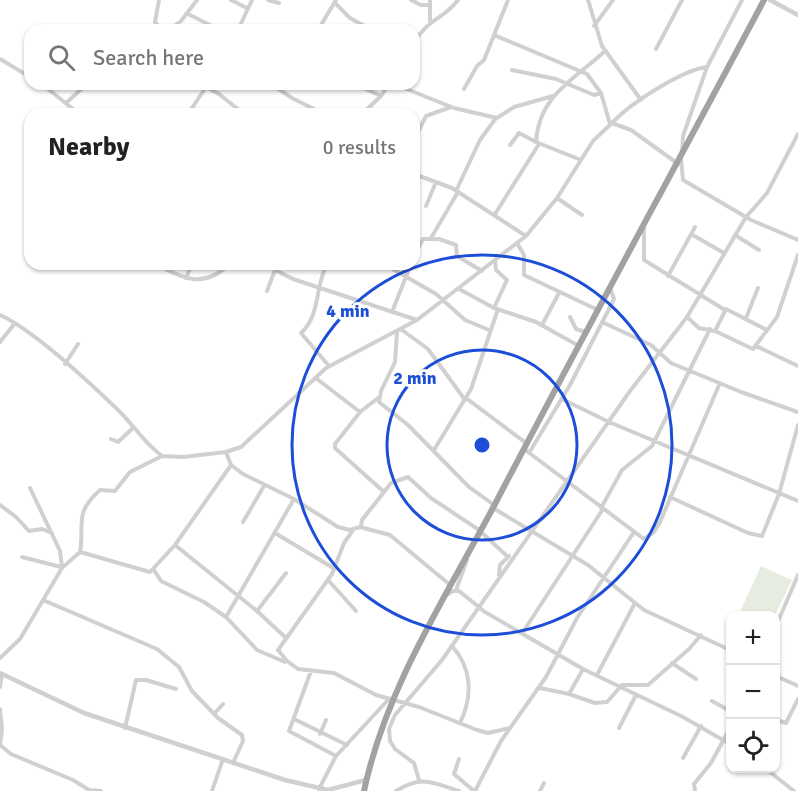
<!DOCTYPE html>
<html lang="en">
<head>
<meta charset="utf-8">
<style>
	body { margin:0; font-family:Signika,sans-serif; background:#f6f6f6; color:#222 }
	.controls { position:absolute; right:18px; bottom:18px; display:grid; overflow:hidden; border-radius:12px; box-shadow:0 2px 4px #0004 }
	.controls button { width:54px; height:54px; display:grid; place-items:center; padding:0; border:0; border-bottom:2px solid #e0e0e0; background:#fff; color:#222; font:30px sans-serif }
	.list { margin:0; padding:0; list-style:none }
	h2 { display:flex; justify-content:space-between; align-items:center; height:78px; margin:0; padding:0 24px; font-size:26px }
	h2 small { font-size:20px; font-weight:400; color:#767676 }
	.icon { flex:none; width:33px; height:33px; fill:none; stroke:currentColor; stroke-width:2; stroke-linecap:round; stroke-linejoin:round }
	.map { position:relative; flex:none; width:798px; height:791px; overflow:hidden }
	.search { position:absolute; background:#fff; box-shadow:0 2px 4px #0004; left:24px; top:24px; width:396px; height:66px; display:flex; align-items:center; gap:15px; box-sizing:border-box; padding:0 21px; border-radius:18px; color:#767676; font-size:22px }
	.panel { position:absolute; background:#fff; box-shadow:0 2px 4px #0004; left:24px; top:108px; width:396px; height:162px; border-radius:18px }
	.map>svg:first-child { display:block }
	.green { fill:#e6ecdf }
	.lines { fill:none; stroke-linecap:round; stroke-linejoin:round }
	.minor { stroke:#d0d0d0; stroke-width:4 }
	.tertiary { stroke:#d0d0d0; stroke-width:4.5 }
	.trunk { stroke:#a2a2a2; stroke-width:6 }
	.ring { fill:none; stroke:#1d4ed8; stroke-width:3 }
	.centre { fill:#1d4ed8; stroke:#fff; stroke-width:3 }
	.ring-label { font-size:18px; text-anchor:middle; font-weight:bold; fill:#1d4ed8; stroke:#fff; stroke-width:6; stroke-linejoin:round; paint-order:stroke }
</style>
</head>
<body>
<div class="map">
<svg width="798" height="791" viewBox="0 0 798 791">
	<rect width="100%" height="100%" fill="#fff"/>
	<path class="green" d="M761 566 792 580 775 615H742L739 614Z"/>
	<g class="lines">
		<path class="minor" d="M159 0 155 22 159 27 170 29 181 21 197 0
			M231 0 247 8
			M268 0 279 3
			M411 0 421 5H429
			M430 0V21
			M588 0 602 46 641 100
			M335 3 350 18 372 30
			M188 14 220 30
			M594 26 613 0
			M238 30 252 0
			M318 30 336 0
			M494 35 587 74 601 93 610 124
			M414 43C427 19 444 19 458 0
			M656 49 682 0
			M0 59 30 77
			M512 70 556 79 594 95 601 93
			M42 84 79 114
			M200 84 219 94 244 114
			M271 84 292 98 324 114
			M355 84 381 96
			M394 84 454 108 497 118 514 107 553 96
			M464 89 477 66 484 60 508 0
			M66 103 87 84
			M188 114 208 84
			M362 114 381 96 389 84
			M613 122C631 103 682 70 707 67L742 0
			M414 140 426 116 451 107
			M510 145 519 133 536 142
			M682 154 683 136 707 67
			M681 159 683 180 751 220 798 240
			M581 160 536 142C539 95 574 80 605 51
			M414 174 452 188 526 236
			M456 191 480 140 496 118
			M557 198 582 215
			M426 206 436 182
			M495 214 539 144
			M644 228V260L725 310
			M691 234 724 253
			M735 235 759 250
			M431 238 458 192
			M517 243 524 255V275L598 310
			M414 256 423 239H439L456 245 457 256 482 271
			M156 264C183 279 205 289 229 264
			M271 264 275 270 293 279 417 320
			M327 264C315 285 321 315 301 333L329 366
			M384 264 436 294 465 320 489 330
			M668 276 695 227
			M186 278 192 264
			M459 289 494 308 536 322 579 346
			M267 291 275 270
			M494 308 507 280 496 270 495 260
			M392 312 411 264
			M0 315C34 330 89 382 117 409 133 424 144 443 162 456L183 457 226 452
			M570 317 576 329 586 332
			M687 317 699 328 715 331 753 349 777 317 798 255
			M746 318 758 288
			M602 322 651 345 671 363 741 392 798 412
			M542 325 559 293
			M402 330 428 349 465 400
			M715 331 726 309 767 330
			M397 332 395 362 381 391 379 402 408 425 469 487 494 505
			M0 342 15 323
			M756 346 798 366
			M65 364 78 344
			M317 379 360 412
			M466 398 526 443
			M562 399 609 422 798 501
			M111 439 118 442 133 428
			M524 449 644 539 654 532 660 522 720 383
			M434 450 471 389 498 309
			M529 453 570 385 611 305 614 299 610 288
			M231 465 175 545 257 611 286 638
			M30 488 60 551 62 567
			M384 492 391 483 408 477 431 498 479 530 508 557
			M670 497 748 533 762 536 779 494 798 425
			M0 505 16 517 29 531 42 529 52 533
			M493 508 588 565 644 610 730 650
			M601 508 622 470 652 446 710 329
			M243 522 264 486
			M361 526 362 520 384 492 335 448V444L360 412 378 398
			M353 530 344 543 332 574 278 650 287 661 298 669 334 673 376 695 419 707 477 730 488 733 510 728
			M275 533 335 569
			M80 552 150 572 175 545
			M22 557 61 567
			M154 570 161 581 204 602 226 617 257 650 285 662
			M499 575 500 565 509 556
			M328 580 356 611
			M449 584 390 535 360 527 350 530 338 527 294 499 243 474 231 465 226 452 241 447 326 368 417 320 526 236 557 198 593 141 612 123 631 130 677 163
			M456 590 467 560
			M445 596 453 591H459L485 612 583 669 683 717 730 744
			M43 600 157 649 179 667 192 691 218 718 242 735 243 741 233 763
			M257 611 286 573
			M226 617 294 499
			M776 626 798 575
			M523 632 603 509
			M452 646C472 668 473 696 460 723
			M0 658 20 639 62 568 80 552C85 524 73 514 100 490L115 491 130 472 162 456
			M672 663 696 679
			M311 671 289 731 336 756
			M597 675 635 603
			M776 676 798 686
			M0 687 2 674
			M540 688 569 694 595 703 607 702 622 685H648L689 649 701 635
			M569 694 583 669
			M712 701 730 711
			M0 709 2 729 0 746
			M214 714 223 704
			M294 719 347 745
			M776 720 786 723 798 699
			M125 728 136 680H146L176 689
			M619 728 636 695
			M320 734 326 720
			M0 745 11 754 73 780 89 790 101 791
			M683 758 701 726
			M459 759 454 774 474 791
			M765 768 794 791
			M419 780 414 763 395 749 390 741 389 729 395 715 442 660 630 391 687 317 746 217 767 193 798 134
			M319 789 336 756 388 700
			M212 791 223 759
			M396 791C421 775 432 782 459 791
			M475 791 501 741 546 677 577 618 634 532
			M540 791 544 783
			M695 791 694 784 711 763 730 728"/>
		<path class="tertiary" d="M770 0 798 15
			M0 673 84 713 285 780 328 790 366 780"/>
		<path class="trunk" d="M364 791C386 687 446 597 495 504 583 335 675 168 764 0"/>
	</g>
	<g class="ring">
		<circle cx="482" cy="445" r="95"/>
		<circle cx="482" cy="445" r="190"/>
	</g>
	<circle cx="482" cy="445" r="9" class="centre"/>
	<g class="ring-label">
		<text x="348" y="317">4 min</text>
		<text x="415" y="384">2 min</text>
	</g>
</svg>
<div class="controls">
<button>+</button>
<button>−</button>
<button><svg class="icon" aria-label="locate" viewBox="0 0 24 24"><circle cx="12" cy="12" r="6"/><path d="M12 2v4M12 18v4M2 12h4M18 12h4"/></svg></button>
</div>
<div class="search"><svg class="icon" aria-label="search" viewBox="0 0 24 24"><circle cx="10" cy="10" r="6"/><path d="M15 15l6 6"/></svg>Search here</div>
<section class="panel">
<h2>Nearby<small>0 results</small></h2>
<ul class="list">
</ul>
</section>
</div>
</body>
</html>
